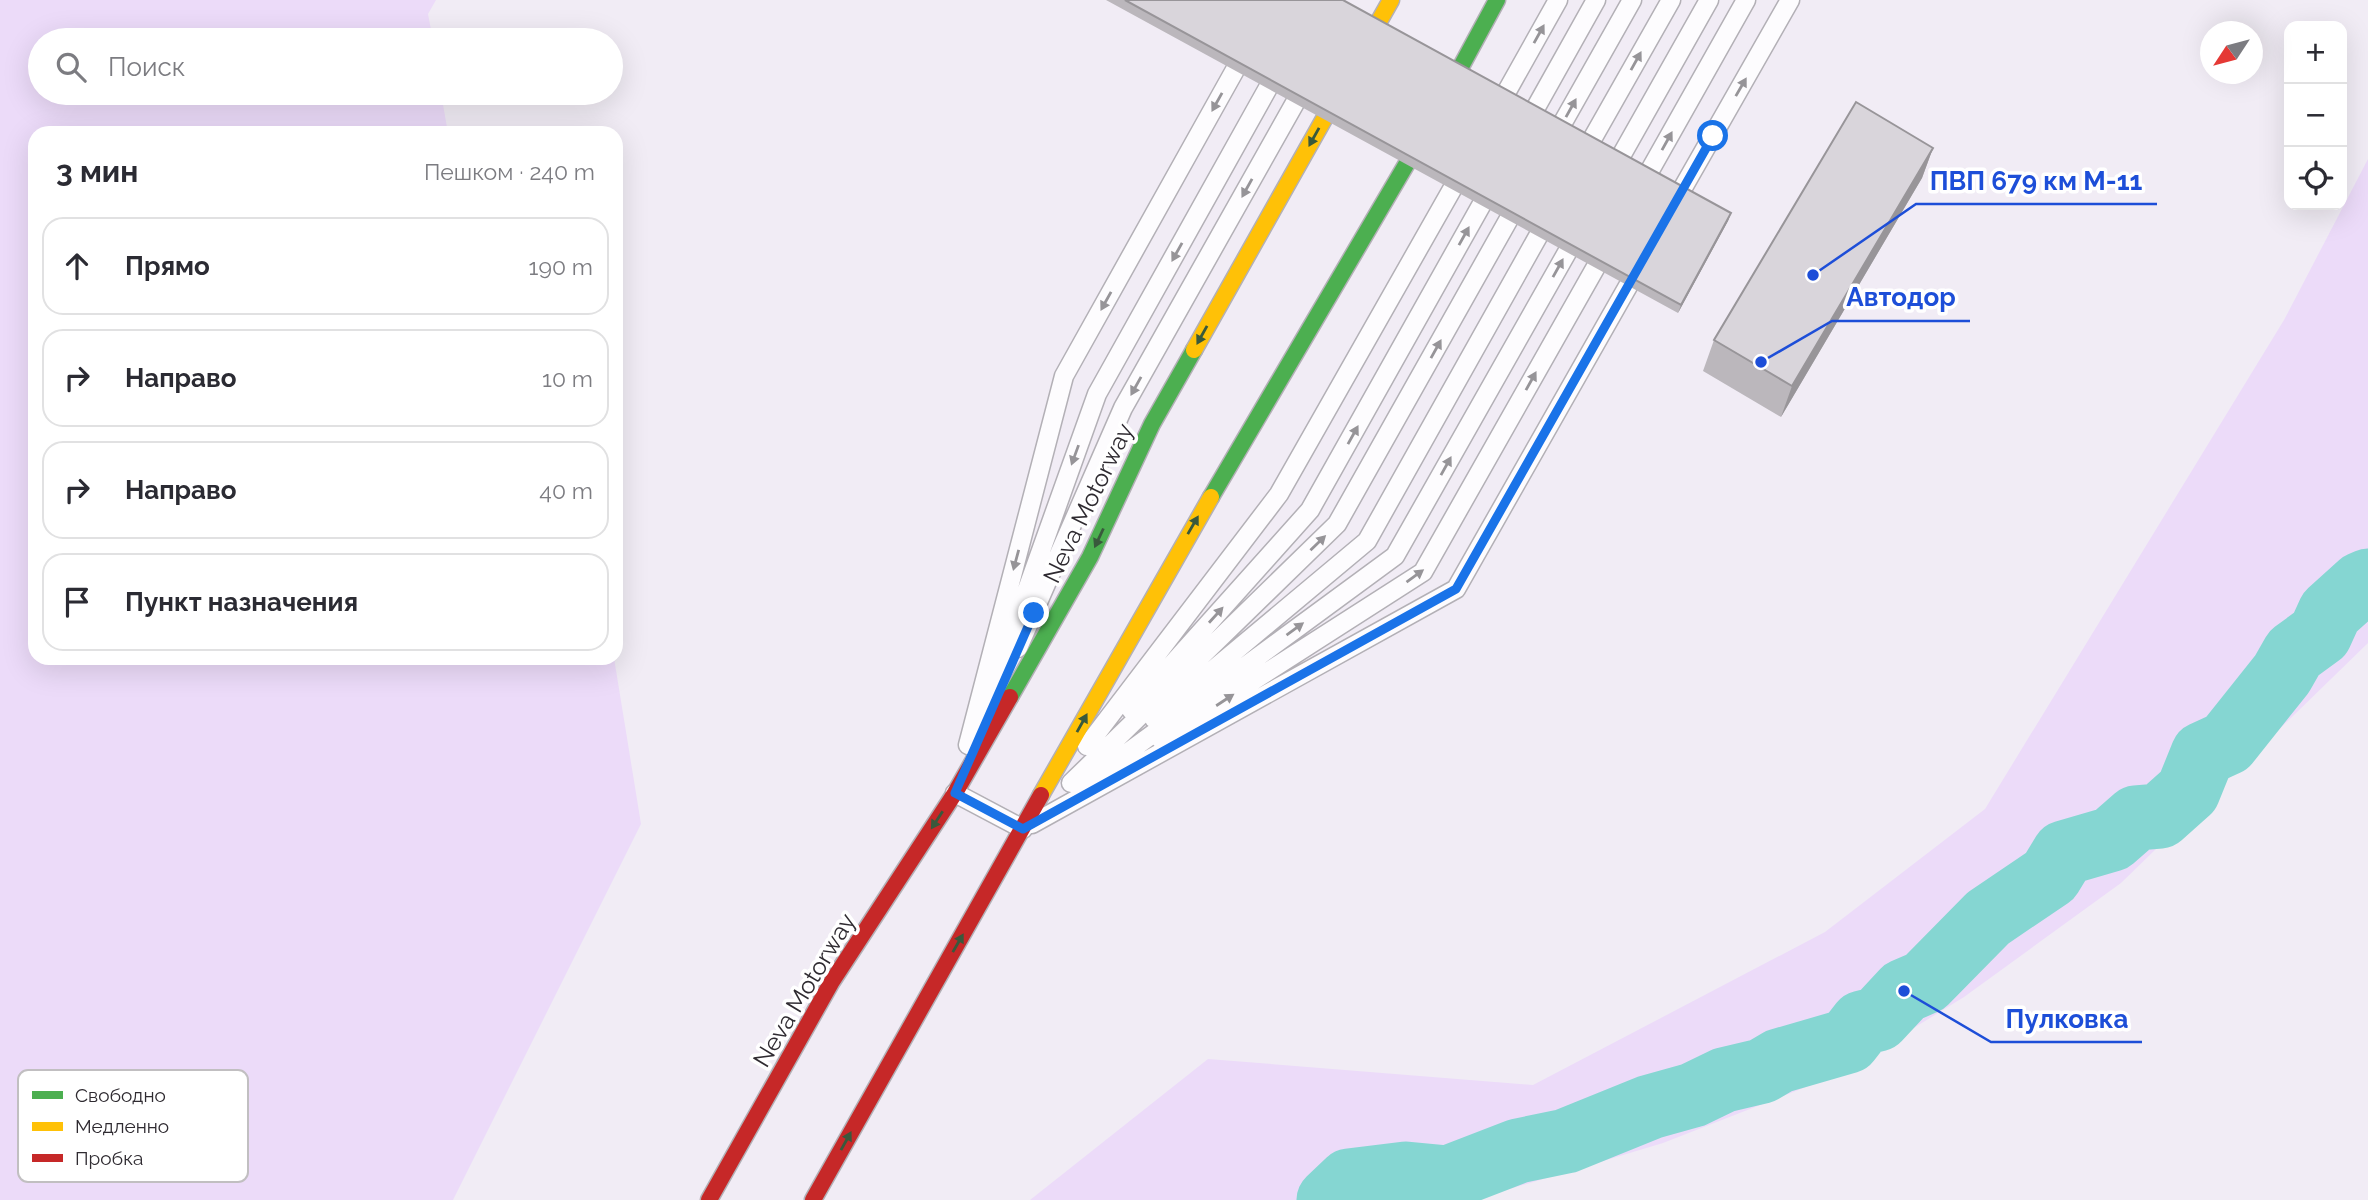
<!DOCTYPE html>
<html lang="ru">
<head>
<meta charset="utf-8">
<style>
	body { margin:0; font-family:Raleway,sans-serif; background:#f7f7f7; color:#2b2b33 }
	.controls { position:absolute; right:21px; top:21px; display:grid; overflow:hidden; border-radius:14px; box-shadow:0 7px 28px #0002 }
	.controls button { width:63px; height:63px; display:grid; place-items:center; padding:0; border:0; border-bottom:2px solid #e1e1e2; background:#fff; color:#2b2b33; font:35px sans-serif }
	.compass { position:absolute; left:2200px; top:21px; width:63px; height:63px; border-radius:50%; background:#fff; box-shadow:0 7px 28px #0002; rotate:234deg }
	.stop { position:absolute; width:21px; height:21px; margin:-16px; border:5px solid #1a73e8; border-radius:50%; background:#fff }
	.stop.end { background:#1a73e8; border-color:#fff; box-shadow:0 2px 7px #0008 }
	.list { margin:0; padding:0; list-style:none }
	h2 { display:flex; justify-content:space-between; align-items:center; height:91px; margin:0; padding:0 28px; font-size:30px }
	h2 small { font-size:23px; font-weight:400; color:#7c7c81 }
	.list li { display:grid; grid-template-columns:46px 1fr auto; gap:21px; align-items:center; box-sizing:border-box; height:98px; margin:0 14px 14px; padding:0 14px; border:2px solid #e1e1e2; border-radius:21px }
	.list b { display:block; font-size:26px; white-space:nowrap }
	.list em { font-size:23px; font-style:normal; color:#7c7c81 }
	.icon { flex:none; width:38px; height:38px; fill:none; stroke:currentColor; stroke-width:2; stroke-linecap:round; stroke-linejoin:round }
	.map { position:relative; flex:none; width:2368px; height:1200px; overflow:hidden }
	.search { position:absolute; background:#fff; box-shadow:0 7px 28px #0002; left:28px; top:28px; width:595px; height:77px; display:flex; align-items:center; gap:18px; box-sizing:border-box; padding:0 24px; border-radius:38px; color:#7c7c81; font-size:26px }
	.panel { position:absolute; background:#fff; box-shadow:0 7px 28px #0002; left:28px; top:126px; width:595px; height:539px; border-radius:21px }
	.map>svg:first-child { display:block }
	.grass { fill:#ecdbf9 }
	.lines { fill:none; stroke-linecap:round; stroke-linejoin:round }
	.river { stroke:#85d6d2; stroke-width:65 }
	.lane-casing { stroke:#b3b0b6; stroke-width:21 }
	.fast-casing { stroke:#b3b0b6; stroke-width:19 }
	.slow-casing { stroke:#b3b0b6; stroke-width:19 }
	.jam-casing { stroke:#b3b0b6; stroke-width:19 }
	.lane { stroke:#fdfcfe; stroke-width:18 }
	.fast { stroke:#4caf50; stroke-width:16 }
	.slow { stroke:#ffc107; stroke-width:16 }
	.jam { stroke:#c62828; stroke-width:16 }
	.wall { fill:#bbb7bc }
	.shaded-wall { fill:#989599 }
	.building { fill:#d9d5db; stroke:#989599; stroke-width:2 }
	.oneway { fill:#969498 }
	.oneway2 { fill:#39593c }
	.route { stroke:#1a73e8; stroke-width:9 }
	.labels { text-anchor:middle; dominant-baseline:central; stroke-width:7; stroke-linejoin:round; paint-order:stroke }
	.street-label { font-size:24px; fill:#2f2b31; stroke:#fff }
	.key { fill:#fff; stroke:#c1bfc1; stroke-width:2 }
	.key-label { font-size:19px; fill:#2f2b31 }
	.leader { fill:none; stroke:#1d4ed8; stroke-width:2.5 }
	.callout-dot { fill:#1d4ed8; stroke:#fff; stroke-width:2.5 }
	.callout-label { font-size:26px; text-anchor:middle; font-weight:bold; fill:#1d4ed8; stroke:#fff; stroke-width:7; stroke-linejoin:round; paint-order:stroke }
</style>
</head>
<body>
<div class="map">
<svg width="2368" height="1200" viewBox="0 0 2368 1200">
	<rect width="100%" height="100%" fill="#f1ecf5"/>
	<path class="grass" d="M0 0H436L428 14 433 40H40V93H441L448 133H35V658H614L641 824 453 1200H0Z
		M2368 159V643L2121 883 1964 997 1839 1074 1663 1143 1473 1200H1030L1208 1059 1533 1085 1825 932 1985 809 2284 320Z"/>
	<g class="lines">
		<path class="river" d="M1329 1200 1349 1181 1406 1174 1448 1178 1518 1151 1566 1141 1650 1107 1693 1095 1724 1080 1762 1071 1779 1061 1848 1041 1862 1023 1878 1019 1904 991 1925 982 1988 918 2050 876 2064 853 2112 839 2136 818 2160 816 2188 791 2203 754 2227 743 2282 674 2294 653 2320 634 2330 612 2361 584 2368 581"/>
		<defs>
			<path id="lane" d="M1497 109 1558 0
				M1526 125 1596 0
				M1553 140 1632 0
				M1582 157 1671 0
				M1612 172 1709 0
				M1640 188 1746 0
				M1672 207 1790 0
				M1018 648 1123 408 1305 85
				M984 710 1097 394 1278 70
				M1131 710 1310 510 1492 186
				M1154 719 1367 541 1550 215
				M1161 740 1423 572 1606 249
				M968 745 1064 376 1245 52
				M1087 746 1279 494 1463 170
				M1071 783 1337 524 1519 201
				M1082 786 1395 556 1578 233
				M955 793 1023 829
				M1032 824 1456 589 1640 265"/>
			<path id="fast" d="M1211 497 1430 124 1497 0
				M1010 697 1090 557 1152 424 1194 350"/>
			<path id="slow" d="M1194 350 1391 0
				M1041 795 1211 497"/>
			<path id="jam" d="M709 1200 831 983 955 793 1010 697
				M813 1200 1041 795"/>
		</defs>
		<use href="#lane" class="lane-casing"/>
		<use href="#fast" class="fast-casing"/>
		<use href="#slow" class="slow-casing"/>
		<use href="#jam" class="jam-casing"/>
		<use href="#lane" class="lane"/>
		<use href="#fast" class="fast"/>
		<use href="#slow" class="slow"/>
		<use href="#jam" class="jam"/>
	</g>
	<path class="wall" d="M1106 0H1343L1731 213 1728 221 1678 313Z
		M1933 148 1922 178 1781 417 1703 371 1714 340Z"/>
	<path class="shaded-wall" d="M1933 148 1922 178 1781 417 1792 386Z
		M1731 213 1728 221 1678 313 1681 305Z"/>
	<path class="building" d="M1125 0H1343L1731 213 1681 305Z
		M1856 102 1933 148 1792 386 1714 340Z"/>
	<defs><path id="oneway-solid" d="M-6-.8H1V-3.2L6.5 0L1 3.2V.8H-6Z" transform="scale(1.75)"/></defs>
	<g class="oneway">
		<use href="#oneway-solid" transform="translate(1539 34) rotate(-61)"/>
		<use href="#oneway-solid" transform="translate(1636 61) rotate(-61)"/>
		<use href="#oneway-solid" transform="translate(1741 87) rotate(-60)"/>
		<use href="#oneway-solid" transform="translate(1217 102) rotate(119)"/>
		<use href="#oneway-solid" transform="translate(1571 108) rotate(-61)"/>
		<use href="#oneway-solid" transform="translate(1667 141) rotate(-61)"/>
		<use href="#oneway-solid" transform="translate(1247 188) rotate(119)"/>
		<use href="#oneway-solid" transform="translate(1464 236) rotate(-61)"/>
		<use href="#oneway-solid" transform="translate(1177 252) rotate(119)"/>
		<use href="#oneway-solid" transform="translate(1558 268) rotate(-61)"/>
		<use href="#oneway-solid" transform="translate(1106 301) rotate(119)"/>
		<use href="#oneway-solid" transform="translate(1436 349) rotate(-61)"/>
		<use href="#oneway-solid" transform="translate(1531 381) rotate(-61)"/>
		<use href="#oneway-solid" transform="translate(1136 386) rotate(119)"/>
		<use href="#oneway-solid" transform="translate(1353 435) rotate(-61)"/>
		<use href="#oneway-solid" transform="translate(1075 455) rotate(110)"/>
		<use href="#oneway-solid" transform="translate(1446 466) rotate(-61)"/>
		<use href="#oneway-solid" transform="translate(1318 543) rotate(-44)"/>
		<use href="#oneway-solid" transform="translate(1016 560) rotate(105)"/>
		<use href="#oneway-solid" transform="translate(1415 576) rotate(-36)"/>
		<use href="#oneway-solid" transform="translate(1216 615) rotate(-48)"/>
		<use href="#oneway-solid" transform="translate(1295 629) rotate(-36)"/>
		<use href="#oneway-solid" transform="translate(1225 700) rotate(-33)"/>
	</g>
	<g class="oneway2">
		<use href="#oneway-solid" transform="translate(1314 137) rotate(119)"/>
		<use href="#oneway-solid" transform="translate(1202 335) rotate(119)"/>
		<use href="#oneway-solid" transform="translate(1193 525) rotate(-60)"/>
		<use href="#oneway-solid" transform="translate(1099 538) rotate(115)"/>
		<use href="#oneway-solid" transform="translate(1082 723) rotate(-61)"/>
		<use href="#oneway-solid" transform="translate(937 820) rotate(123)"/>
		<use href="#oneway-solid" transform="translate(958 943) rotate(-60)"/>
		<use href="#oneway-solid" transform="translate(846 1141) rotate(-61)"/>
	</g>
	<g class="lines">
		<path class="route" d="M1034 613 955 793 1023 829 1456 589 1713 136"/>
	</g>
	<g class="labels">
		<g class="street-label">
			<text transform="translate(1088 503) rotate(-64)">Neva Motorway</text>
			<text transform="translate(804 990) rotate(-59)">Neva Motorway</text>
		</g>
	</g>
	<rect x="18" y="1070" width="230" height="112" rx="10" class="key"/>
	<rect x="32" y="1091" width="31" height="8" fill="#4caf50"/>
	<rect x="32" y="1122" width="31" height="9" fill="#ffc107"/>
	<rect x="32" y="1154" width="31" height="8" fill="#c62828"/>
	<g class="key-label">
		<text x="75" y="1102">Свободно</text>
		<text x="75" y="1133">Медленно</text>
		<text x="75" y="1165">Пробка</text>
	</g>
	<path class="leader" d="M1813 275L1916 204H2157M1761 362L1832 321H1970M1904 991L1991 1042H2142"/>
	<g class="callout-dot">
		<circle cx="1813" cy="275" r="7"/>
		<circle cx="1761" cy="362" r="7"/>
		<circle cx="1904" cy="991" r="7"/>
	</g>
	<g class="callout-label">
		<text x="2036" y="190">ПВП 679 км М-11</text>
		<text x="1901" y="306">Автодор</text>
		<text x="2067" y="1028">Пулковка</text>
	</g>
</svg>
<div class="controls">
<button>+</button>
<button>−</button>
<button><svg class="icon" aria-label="locate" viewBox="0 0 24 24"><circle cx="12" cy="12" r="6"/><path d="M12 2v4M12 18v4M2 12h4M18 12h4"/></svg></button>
</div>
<svg class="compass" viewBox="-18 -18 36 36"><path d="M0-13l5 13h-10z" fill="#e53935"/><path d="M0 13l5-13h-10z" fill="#7c7c81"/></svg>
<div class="stop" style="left:1713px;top:136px"></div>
<div class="stop end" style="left:1034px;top:613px"></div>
<div class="search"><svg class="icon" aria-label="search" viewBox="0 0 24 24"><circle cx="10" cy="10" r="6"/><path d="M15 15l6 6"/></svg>Поиск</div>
<section class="panel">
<h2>3 мин<small>Пешком · 240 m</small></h2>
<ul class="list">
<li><svg class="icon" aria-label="ahead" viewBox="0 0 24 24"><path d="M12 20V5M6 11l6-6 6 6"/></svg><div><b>Прямо</b></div><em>190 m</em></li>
<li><svg class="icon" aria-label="right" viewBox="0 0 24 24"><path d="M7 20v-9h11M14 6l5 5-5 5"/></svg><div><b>Направо</b></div><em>10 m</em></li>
<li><svg class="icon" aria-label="right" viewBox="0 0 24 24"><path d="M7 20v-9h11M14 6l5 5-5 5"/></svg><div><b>Направо</b></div><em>40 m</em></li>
<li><svg class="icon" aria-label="arrive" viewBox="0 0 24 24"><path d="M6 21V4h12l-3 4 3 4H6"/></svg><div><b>Пункт назначения</b></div></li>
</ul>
</section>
</div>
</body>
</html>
